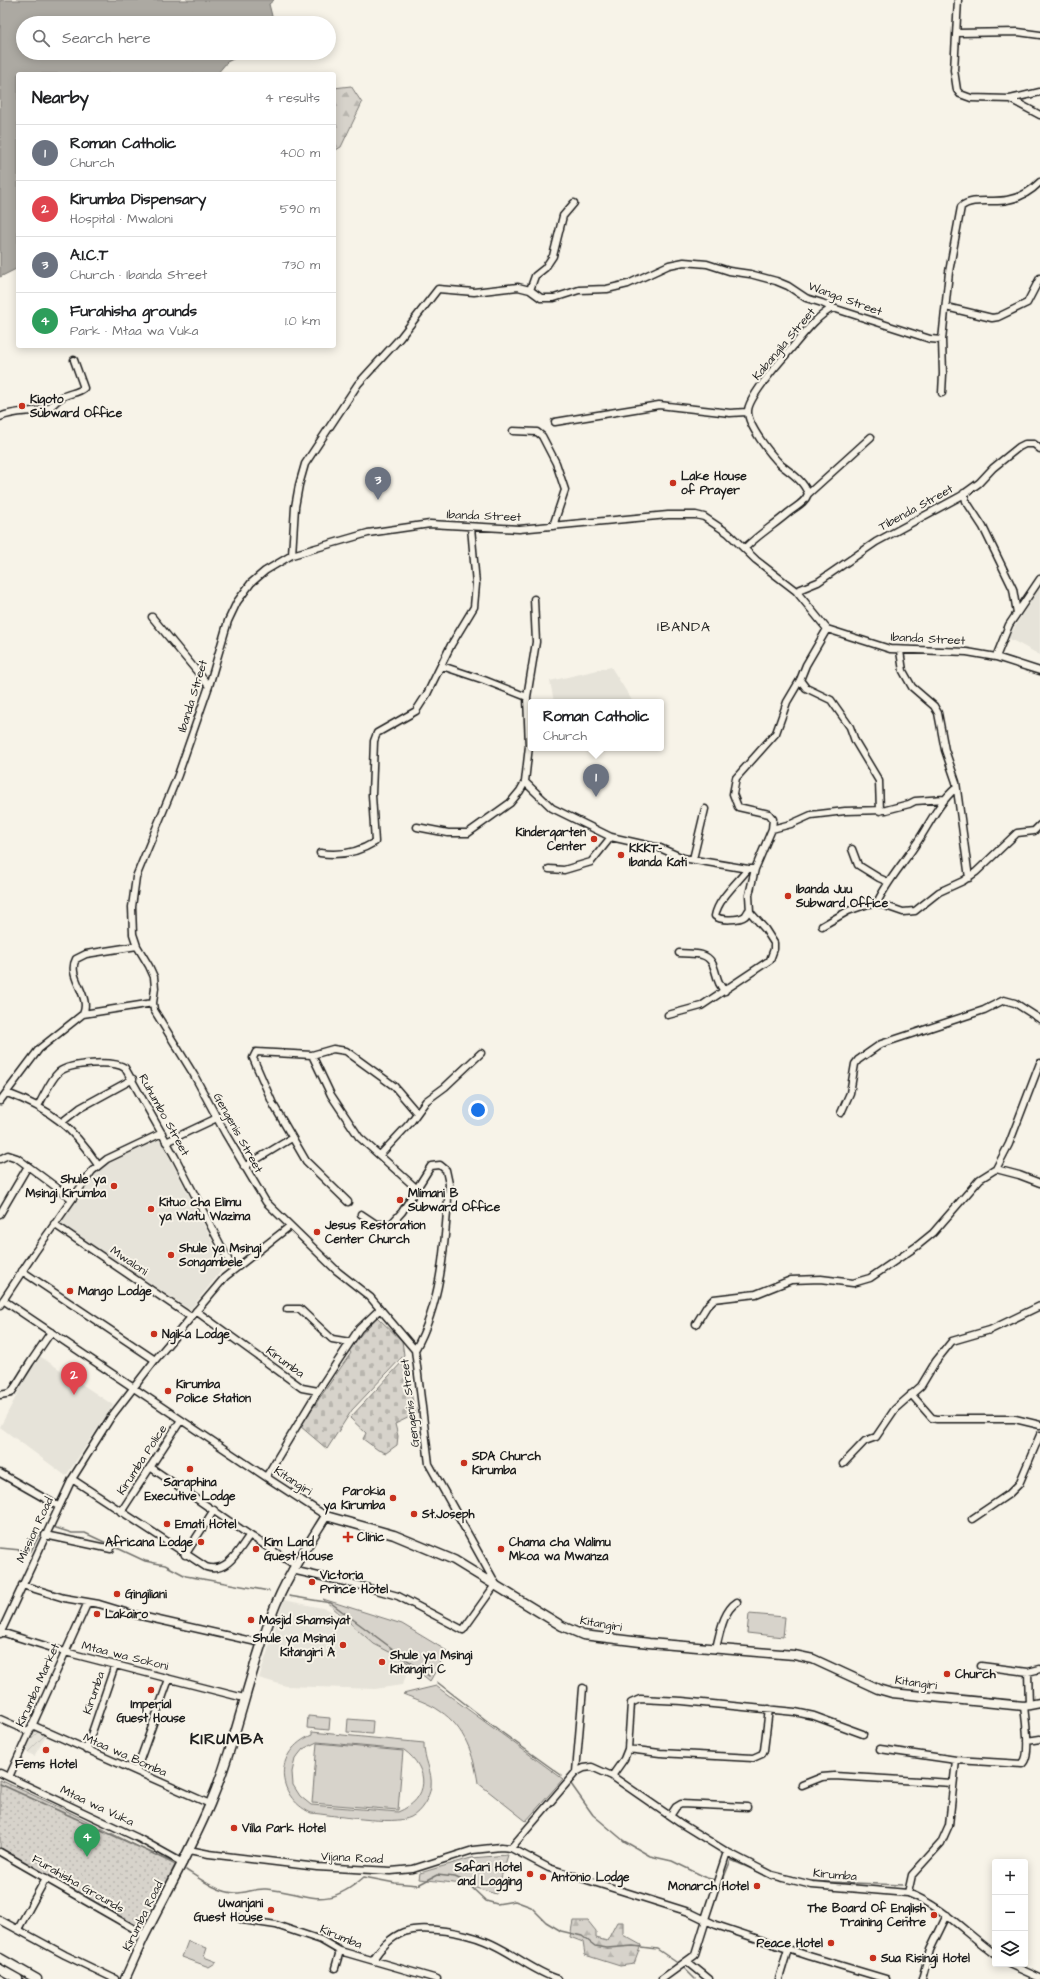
<!DOCTYPE html>
<html lang="en">
<head>
<meta charset="utf-8">
<style>
	body { margin:0; font-family:"Architects Daughter",sans-serif; background:#f6f6f6; color:#202124 }
	.controls { position:absolute; right:12px; bottom:12px; display:grid; overflow:hidden; border-radius:4px; box-shadow:0 2px 10px #0003 }
	.controls button { width:36px; height:36px; display:grid; place-items:center; padding:0; border:0; border-bottom:1px solid #e0e0e0; background:#fff; color:#202124; font:20px sans-serif }
	.you { position:absolute; left:478px; top:1110px; width:14px; height:14px; margin:-10px; border:3px solid #fff; border-radius:50%; background:#1a73e8; box-shadow:0 0 0 6px #1a73e833 }
	.badge { display:grid; place-items:center; width:26px; height:26px; border-radius:50%; background:#b45309; color:#fff; font-size:13px; font-weight:700 }
	.pin { position:absolute; translate:-50% -33px; filter:drop-shadow(0 1px 2px #0008) }
	.pin::after { content:''; position:absolute; top:21px; width:14px; height:12px; background:inherit; clip-path:polygon(0 0,100% 0,50% 100%) }
	.popup { position:absolute; left:528px; top:699px; width:136px; height:52px; box-sizing:border-box; display:grid; place-content:center; border-radius:4px; background:#fff; filter:drop-shadow(0 1px 3px #0005); font-size:13px; white-space:nowrap; color:#757577 }
	.popup b { font-size:15px; color:#202124 }
	.popup::after { content:''; position:absolute; left:50%; top:100%; margin-left:-8px; border:8px solid transparent; border-top-color:#fff }
	.list { margin:0; padding:0; list-style:none }
	h2 { display:flex; justify-content:space-between; align-items:center; height:52px; margin:0; padding:0 16px; font-size:17px }
	h2 small { font-size:13px; font-weight:400; color:#757577 }
	.list li { display:grid; grid-template-columns:26px 1fr auto; gap:12px; align-items:center; box-sizing:border-box; height:56px; padding:0 16px; border-top:1px solid #e0e0e0 }
	.list b { display:block; font-size:15px; white-space:nowrap }
	.list p { margin:0; font-size:13px; white-space:nowrap; color:#757577 }
	.list em { font-size:13px; font-style:normal; color:#757577 }
	.icon { flex:none; width:22px; height:22px; fill:none; stroke:currentColor; stroke-width:2; stroke-linecap:round; stroke-linejoin:round }
	.map { position:relative; flex:none; width:1040px; height:1979px; overflow:hidden }
	.search { position:absolute; background:#fff; box-shadow:0 2px 10px #0003; left:16px; top:16px; width:320px; height:44px; display:flex; align-items:center; gap:10px; box-sizing:border-box; padding:0 14px; border-radius:22px; color:#757577; font-size:15px }
	.panel { position:absolute; background:#fff; box-shadow:0 2px 10px #0003; left:16px; top:72px; width:320px; height:276px; border-radius:4px }
	.map>svg:first-child { display:block }
	.built { fill:#e6e3d9 }
	.industrial { fill:url(#industrial-furrows) }
	.grass { fill:#d7d3cb; stroke:#7a7874; fill-rule:evenodd }
	.forest { fill:url(#forest-firs); stroke:#7a7874 }
	.cemetery { fill:url(#cemetery-stones); stroke:#7a7874 }
	.park { fill:url(#park-dots); stroke:#7a7874 }
	.water { fill:#aca9a2; stroke:#72716c }
	.lines { fill:none; stroke-linecap:round; stroke-linejoin:round }
	.stream { stroke:#72716c; stroke-width:1.5 }
	.minor-casing { stroke:#1c1c1c; stroke-width:9 }
	.major-casing { stroke:#1c1c1c; stroke-width:11 }
	.minor { stroke:#f7f3e8; stroke-width:6 }
	.major { stroke:#f7f3e8; stroke-width:8 }
	.poi-dot { fill:#c8321e; stroke:#f7f3e8; stroke-width:1.5 }
	.labels { text-anchor:middle; dominant-baseline:central; stroke-width:4; stroke-linejoin:round; paint-order:stroke }
	.street-label { font-size:12px; fill:#1c1c1c; stroke:#f7f3e8 }
	.poi-label { font-size:12px; font-weight:bold; fill:#1c1c1c; stroke:#f7f3e8; text-anchor:start }
	.quarter-label { font-size:14px; letter-spacing:1px; fill:#1c1c1c; stroke:#f7f3e8 }
	.district-label { font-size:16px; font-weight:bold; letter-spacing:1px; fill:#1c1c1c; stroke:#f7f3e8 }
</style>
</head>
<body>
<div class="map">
<svg width="1040" height="1979" viewBox="0 0 1040 1979">
	<defs>
		<pattern id="industrial-furrows" width="10" height="10" patternUnits="userSpaceOnUse"><rect width="10" height="10" fill="#e6e3d9"/><path d="M-1 1l2-2M0 10L10 0M9 11l2-2" fill="none" stroke="#c5c2ba"/></pattern>
		<pattern id="forest-firs" width="22" height="20" patternUnits="userSpaceOnUse"><rect width="22" height="20" fill="#d7d3cb"/><path d="M5 1l3.5 6h-7zM16 11l3.5 6h-7z" fill="#b8b5ae"/></pattern>
		<pattern id="cemetery-stones" width="16" height="16" patternUnits="userSpaceOnUse"><rect width="16" height="16" fill="#d7d3cb"/><path d="M2 7V4a2 2 0 0 1 4 0v3zM10 15v-3a2 2 0 0 1 4 0v3z" fill="#b8b5ae"/></pattern>
		<pattern id="park-dots" width="8" height="8" patternUnits="userSpaceOnUse"><rect width="8" height="8" fill="#d7d3cb"/><path d="M2 2h.1M6 6h.1" fill="none" stroke="#b8b5ae" stroke-width="1.8" stroke-linecap="round"/></pattern>
	</defs>
	<rect width="100%" height="100%" fill="#f7f3e8"/>
	<filter id="ink" filterUnits="userSpaceOnUse"><feTurbulence type="fractalNoise" baseFrequency=".025" numOctaves="2"/><feDisplacementMap in="SourceGraphic" scale="8" xChannelSelector="R" yChannelSelector="G"/><feConvolveMatrix kernelMatrix="1 2 1 2 8 2 1 2 1" color-interpolation-filters="sRGB"/></filter>
	<g filter="url(#ink)">
		<path class="built" d="M1039 587H1040V655L1008 638Z
			M611 667 633 702H554L550 681Z
			M160 1139 225 1266 190 1310 60 1223 98 1169Z
			M38 1355 113 1405 66 1476 0 1427Z
			M284 1600 327 1609 414 1659 402 1685 375 1689 286 1686 259 1678Z"/>
		<path class="industrial" d="M32 1729 47 1735 34 1756 20 1748Z"/>
		<path class="grass" d="M323 1599 402 1624 447 1651 430 1681 403 1659 374 1644Z
			M749 1614 785 1617 783 1637 747 1633Z
			M436 1686 563 1779 526 1821 478 1783C474 1756 465 1727 440 1711 429 1703 415 1699 403 1694Z
			M308 1716 330 1718 329 1730 307 1728Z
			M348 1719 373 1721 372 1734 347 1732Z
			M312 1732 424 1743C423 1758 433 1771 431 1787 429 1798 421 1812 411 1817 394 1826 333 1815 311 1813 275 1796 273 1751 312 1735ZM317 1742 404 1750C430 1769 430 1799 398 1812L311 1805 300 1796 293 1785 292 1772 295 1759 303 1749Z
			M317 1743 403 1751 398 1810 312 1803Z
			M508 1855 496 1894 462 1884 419 1879 420 1873 471 1858Z
			M188 1941 207 1948 204 1957 217 1962 209 1967 182 1957Z"/>
		<path class="forest" d="M351 86 362 103 341 147 334 151V88Z
			M573 1921H588L596 1931V1938L607 1941 617 1922H623V1935L641 1945 634 1964 620 1966 585 1955 583 1942 570 1937Z"/>
		<path class="cemetery" d="M377 1317 402 1341 404 1355 352 1410 327 1449 300 1426 351 1353 348 1349Z
			M403 1361 416 1414 395 1424 398 1436 397 1445 386 1453 378 1450 363 1439 366 1433 350 1418Z"/>
		<path class="park" d="M0 1780 63 1809 175 1865 142 1930 0 1848Z"/>
		<path class="water" d="M0 0H274L269 4 272 16 268 23H23V53H245L227 62 217 74H18V268L0 277Z"/>
		<g class="lines">
			<path class="stream" d="M53 1527 72 1533H85L145 1561 165 1565 186 1576 269 1591
				M0 1548 31 1551 40 1533
				M289 1596 331 1603 429 1676
				M437 1682 504 1734 561 1775
				M0 1784 176 1864
				M571 1784 593 1815 624 1841 650 1856 672 1861 707 1878 715 1880
				M186 1870C200 1879 219 1893 236 1893 246 1893 256 1888 266 1889 310 1893 324 1912 364 1877L395 1883 418 1885 437 1875 455 1877 466 1882 486 1901 497 1904 515 1901 531 1907 546 1922 561 1931 582 1936 595 1946 607 1948 633 1946 657 1949 679 1964
				M791 1876 796 1878
				M772 1878 782 1882 784 1880
				M806 1881 902 1885
				M722 1882 731 1860 768 1876
				M682 1966 695 1979"/>
			<defs>
				<path id="minor" d="M958 0 954 70 957 90 960 94 971 98 1010 99 1040 115
					M957 33 1018 32 1040 35
					M1010 99 1040 92
					M530 290 535 276 545 268 553 256 563 216 574 203
					M946 307 992 318 998 317 1027 303 1040 278
					M942 393 943 374 942 340 949 272 961 207C971 197 993 203 1007 200 1020 198 1031 191 1040 182
					M0 417C15 410 31 413 46 409 52 407 54 403 59 399 66 393 77 394 84 388L74 360
					M555 422 659 405 730 413 747 412
					M513 431 537 432 542 436 556 463 565 490 553 526
					M964 493 966 501 983 527 1013 589 1017 613
					M808 494C804 481 791 473 781 465 771 455 747 425 748 411 748 399 775 367 783 358 797 343 815 316 833 308
					M745 548C758 535 774 525 788 513 796 506 804 504 808 494L871 437
					M292 555 295 507 299 485 305 464 358 384 400 338 438 289 474 292 518 287 530 290 541 298H554L579 290 607 289 628 284 669 265 684 262 707 264 729 271 750 274 776 281 788 286 806 298 822 303 833 308 930 339 942 340
					M796 591 818 582 876 542 961 496 979 483 993 468 1019 447 1025 444H1034L1040 449
					M152 617 209 686
					M900 651 903 671 912 687 934 706 938 713 945 750 956 782 969 878
					M996 657 1009 625 1040 579
					M442 666 484 680 527 697
					M800 680 806 688 831 700 850 727 855 741 879 781 880 811
					M525 782 552 808 611 837 660 848 683 858 748 869H755
					M417 827 448 833H468L510 803 520 791 525 782 529 746 527 697 536 642 534 599
					M772 829 791 824 811 815 845 811 886 810 909 804 915 801 945 799
					M852 849 858 865 879 878 888 882
					M320 853C339 856 359 852 375 842L372 795 374 741 377 733 416 711 427 694 451 645 474 607 476 584 471 527
					M693 859 705 809
					M549 869 564 870 591 862 611 837
					M748 869C737 883 718 899 715 916 720 921 740 920 745 916 747 914 748 911 749 910
					M877 903C887 881 903 864 916 844 929 825 939 802 956 788
					M822 926 848 911 868 904 877 903 903 912 915 911 939 892 963 881 976 872 1017 833 1034 831 1040 825
					M679 953C686 954 695 953 702 955 719 960 713 982 725 991
					M83 1014C92 996 66 977 76 959L86 954 137 946
					M668 1015 701 1006 770 960 774 949V943L765 929 750 912 749 895 755 869 772 829 773 819 769 814 738 807 733 794 736 778 776 733 787 702 800 680 806 665 827 629
					M312 1055 331 1095 359 1137 416 1188
					M7 1093C51 1109 72 1127 98 1165
					M0 1101 39 1049 83 1014 153 1003
					M38 1106C44 1096 50 1080 59 1072 70 1063 114 1060 125 1068L175 1157 233 1269
					M841 1113 850 1093 855 1064 858 1060 881 1044 984 1010 1004 1000 1015 1003 1040 1019
					M62 1122 80 1108 133 1079
					M166 1142 217 1118
					M380 1155 410 1123 426 1101 445 1087 481 1053
					M0 1159 8 1155 17 1158 72 1199
					M244 1167 292 1138
					M996 1169 1009 1144 1040 1063
					M348 1202 306 1161 273 1104 253 1058 256 1052 312 1055 333 1049 346 1051 394 1086 417 1113
					M0 1214 28 1166
					M361 1214 376 1224H391L402 1212 431 1166 440 1165 446 1170 449 1184C445 1239 443 1301 415 1350
					M54 1224 191 1317
					M22 1271 155 1360
					M3 1300 266 1477 326 1516
					M0 1305 35 1252 92 1171 107 1159 162 1133
					M287 1309H300L332 1339 350 1342
					M196 1311 302 1388 318 1391 359 1329 380 1309
					M696 1324 707 1306 714 1299 756 1294 791 1280 821 1279 853 1283 870 1278 917 1246 933 1233 980 1179 996 1169 1019 1175 1040 1183
					M911 1394 932 1418 937 1419H1015L1040 1425
					M0 1395 11 1393 15 1387 30 1363 51 1332
					M843 1464 865 1441 876 1437 895 1409 921 1386 936 1361 952 1341 990 1330 1040 1306
					M150 1467C199 1500 246 1534 295 1565
					M0 1473 58 1506
					M266 1477 318 1391
					M72 1479 206 1567C227 1574 238 1551 249 1536
					M121 1512 181 1420
					M972 1519 1009 1494 1019 1484 1040 1435
					M45 1535 111 1549
					M185 1555 214 1510
					M292 1570 358 1585 398 1596 463 1630 495 1585
					M22 1585 64 1598 99 1604 132 1614 261 1643
					M497 1586 429 1464 415 1350 370 1297 337 1271 266 1202 225 1133 194 1075 154 1010 153 1003 155 988 154 977 149 966 137 946 133 934 132 907 136 877 178 775 209 686 228 621 237 602 251 583 265 571 292 555 368 533 430 524 519 529 668 515H696L704 517 728 533 756 560 796 591 827 629 890 649 967 652 996 657 1040 671
					M1 1632 65 1652 244 1698
					M0 1634 72 1479 111 1417 155 1360 225 1277 290 1226
					M716 1648C720 1633 723 1611 737 1602
					M981 1666 1028 1672 1040 1669
					M1028 1672 1029 1705
					M0 1719 29 1732
					M32 1725 210 1804
					M1027 1741 1040 1739
					M628 1749 660 1753 753 1758 762 1754 764 1750 769 1709
					M880 1749 956 1760 1022 1764C1032 1757 1025 1718 1024 1706
					M86 1750 115 1665
					M136 1771 169 1679
					M576 1772 583 1688
					M0 1773 138 1838 183 1863
					M612 1776 624 1759 628 1749 631 1703 640 1699 682 1701 795 1712 814 1716 863 1734
					M9 1777 88 1602
					M802 1785 822 1777 834 1776 953 1783
					M670 1816 676 1807 681 1804 747 1807
					M511 1848 576 1772 584 1768 592 1767 612 1776 680 1823 727 1852 772 1875 812 1885 908 1893C942 1906 966 1933 995 1954
					M189 1850 209 1854 317 1867 391 1871 413 1869 473 1850 501 1847 511 1848 549 1868 689 1912 716 1925 809 1956 886 1979
					M0 1852 145 1935
					M908 1893 912 1875 941 1843 949 1825 956 1760
					M237 1917 243 1920 276 1925 321 1940 340 1951 437 1979
					M705 1919 727 1852
					M0 1920 65 1955 115 1979
					M18 1929 46 1878
					M373 1960C379 1949 391 1937 404 1932 425 1925 465 1933 485 1941 511 1951 532 1971 558 1979
					M688 1962 709 1979
					M1009 1964 1040 1978
					M335 1968 340 1951
					M662 1979 695 1955 706 1920
					M779 1979 788 1949
					M922 1979 930 1950 947 1915"/>
				<path id="major" d="M0 1958 37 1979
					M0 1969 18 1979
					M125 1979C132 1964 138 1949 145 1935 167 1891 191 1849 210 1804 236 1743 248 1676 272 1614 285 1579 306 1548 326 1516L394 1535 454 1560 562 1626 583 1635 649 1643 794 1655 813 1659 878 1689 892 1693 1024 1706 1040 1703"/>
			</defs>
			<use href="#minor" class="minor-casing"/>
			<use href="#major" class="major-casing"/>
			<use href="#minor" class="minor"/>
			<use href="#major" class="major"/>
		</g>
	</g>
	<g class="poi-dot">
		<circle cx="22" cy="406" r="4"/>
		<circle cx="673" cy="483" r="4"/>
		<circle cx="594" cy="839" r="4"/>
		<circle cx="621" cy="855" r="4"/>
		<circle cx="788" cy="896" r="4"/>
		<circle cx="114" cy="1186" r="4"/>
		<circle cx="400" cy="1200" r="4"/>
		<circle cx="151" cy="1209" r="4"/>
		<circle cx="317" cy="1232" r="4"/>
		<circle cx="171" cy="1255" r="4"/>
		<circle cx="70" cy="1291" r="4"/>
		<circle cx="154" cy="1334" r="4"/>
		<circle cx="168" cy="1391" r="4"/>
		<circle cx="464" cy="1463" r="4"/>
		<circle cx="190" cy="1469" r="4"/>
		<circle cx="393" cy="1498" r="4"/>
		<circle cx="414" cy="1514" r="4"/>
		<circle cx="167" cy="1524" r="4"/>
		<path d="M346 1531h4v4h4v4h-4v4h-4v-4h-4v-4h4z"/>
		<circle cx="201" cy="1542" r="4"/>
		<circle cx="256" cy="1549" r="4"/>
		<circle cx="501" cy="1549" r="4"/>
		<circle cx="312" cy="1582" r="4"/>
		<circle cx="117" cy="1594" r="4"/>
		<circle cx="97" cy="1614" r="4"/>
		<circle cx="251" cy="1620" r="4"/>
		<circle cx="343" cy="1645" r="4"/>
		<circle cx="382" cy="1662" r="4"/>
		<circle cx="947" cy="1674" r="4"/>
		<circle cx="151" cy="1690" r="4"/>
		<circle cx="46" cy="1750" r="4"/>
		<circle cx="234" cy="1828" r="4"/>
		<circle cx="530" cy="1874" r="4"/>
		<circle cx="543" cy="1877" r="4"/>
		<circle cx="757" cy="1886" r="4"/>
		<circle cx="271" cy="1910" r="4"/>
		<circle cx="934" cy="1915" r="4"/>
		<circle cx="831" cy="1943" r="4"/>
		<circle cx="873" cy="1958" r="4"/>
	</g>
	<g class="labels">
		<g class="street-label">
			<text transform="translate(845 299) rotate(20)">Wanga Street</text>
			<text transform="translate(784 344) rotate(-50)">Kabangila Street</text>
			<text transform="translate(916 508) rotate(-29)">Tibenda Street</text>
			<text transform="translate(484 516) rotate(2)">Ibanda Street</text>
			<text transform="translate(928 639) rotate(3)">Ibanda Street</text>
			<text transform="translate(193 696) rotate(-73)">Ibanda Street</text>
			<text transform="translate(164 1115) rotate(61)">Ruhumbo Street</text>
			<text transform="translate(238 1133) rotate(61)">Gengenis Street</text>
			<text transform="translate(129 1261) rotate(34)">Mwaloni</text>
			<text transform="translate(285 1362) rotate(36)">Kirumba</text>
			<text transform="translate(410 1403) rotate(-97)">Gengenis Street</text>
			<text transform="translate(142 1460) rotate(-57)">Kirumba Police</text>
			<text transform="translate(293 1481) rotate(33)">Kitangiri</text>
			<text transform="translate(35 1530) rotate(-65)">Mission Road</text>
			<text transform="translate(601 1624) rotate(10)">Kitangiri</text>
			<text transform="translate(125 1656) rotate(14)">Mtaa wa Sokoni</text>
			<text transform="translate(916 1683) rotate(8)">Kitangiri</text>
			<text transform="translate(38 1685) rotate(-66)">Kirumba Market</text>
			<text transform="translate(94 1693) rotate(-71)">Kirumba</text>
			<text transform="translate(125 1755) rotate(24)">Mtaa wa Bomba</text>
			<text transform="translate(97 1806) rotate(25)">Mtaa wa Vuka</text>
			<text transform="translate(352 1858) rotate(3)">Vijana Road</text>
			<text transform="translate(835 1875) rotate(5)">Kirumba</text>
			<text transform="translate(78 1884) rotate(30)">Furahisha Grounds</text>
			<text transform="translate(143 1916) rotate(-64)">Kirumba Road</text>
			<text transform="translate(341 1937) rotate(22)">Kirumba</text>
		</g>
		<g class="poi-label">
			<text x="30" y="399">Kigoto<tspan x="30" dy="14">Subward Office</tspan></text>
			<text x="681" y="476">Lake House<tspan x="681" dy="14">of Prayer</tspan></text>
			<text x="586" y="832" text-anchor="end">Kindergarten<tspan x="586" dy="14">Center</tspan></text>
			<text x="629" y="848">KKKT-<tspan x="629" dy="14">Ibanda Kati</tspan></text>
			<text x="796" y="889">Ibanda Juu<tspan x="796" dy="14">Subward Office</tspan></text>
			<text x="106" y="1179" text-anchor="end">Shule ya<tspan x="106" dy="14">Msingi Kirumba</tspan></text>
			<text x="408" y="1193">Mlimani B<tspan x="408" dy="14">Subward Office</tspan></text>
			<text x="159" y="1202">Kituo cha Elimu<tspan x="159" dy="14">ya Watu Wazima</tspan></text>
			<text x="325" y="1225">Jesus Restoration<tspan x="325" dy="14">Center Church</tspan></text>
			<text x="179" y="1248">Shule ya Msingi<tspan x="179" dy="14">Songambele</tspan></text>
			<text x="78" y="1291">Mango Lodge</text>
			<text x="162" y="1334">Ngika Lodge</text>
			<text x="176" y="1384">Kirumba<tspan x="176" dy="14">Police Station</tspan></text>
			<text x="472" y="1456">SDA Church<tspan x="472" dy="14">Kirumba</tspan></text>
			<text x="190" y="1482" text-anchor="middle">Saraphina<tspan x="190" dy="14">Executive Lodge</tspan></text>
			<text x="385" y="1491" text-anchor="end">Parokia<tspan x="385" dy="14">ya Kirumba</tspan></text>
			<text x="422" y="1514">St.Joseph</text>
			<text x="175" y="1524">Emati Hotel</text>
			<text x="357" y="1537">Clinic</text>
			<text x="193" y="1542" text-anchor="end">Africana Lodge</text>
			<text x="264" y="1542">Kim Land<tspan x="264" dy="14">Guest House</tspan></text>
			<text x="509" y="1542">Chama cha Walimu<tspan x="509" dy="14">Mkoa wa Mwanza</tspan></text>
			<text x="320" y="1575">Victoria<tspan x="320" dy="14">Prince Hotel</tspan></text>
			<text x="125" y="1594">Gingiliani</text>
			<text x="105" y="1614">Lakairo</text>
			<text x="259" y="1620">Masjid Shamsiyat</text>
			<text x="335" y="1638" text-anchor="end">Shule ya Msingi<tspan x="335" dy="14">Kitangiri A</tspan></text>
			<text x="390" y="1655">Shule ya Msingi<tspan x="390" dy="14">Kitangiri C</tspan></text>
			<text x="955" y="1674">Church</text>
			<text x="151" y="1704" text-anchor="middle">Imperial<tspan x="151" dy="14">Guest House</tspan></text>
			<text x="46" y="1764" text-anchor="middle">Fems Hotel</text>
			<text x="242" y="1828">Villa Park Hotel</text>
			<text x="522" y="1867" text-anchor="end">Safari Hotel<tspan x="522" dy="14">and Logging</tspan></text>
			<text x="551" y="1877">Antonio Lodge</text>
			<text x="749" y="1886" text-anchor="end">Monarch Hotel</text>
			<text x="263" y="1903" text-anchor="end">Uwanjani<tspan x="263" dy="14">Guest House</tspan></text>
			<text x="926" y="1908" text-anchor="end">The Board Of English<tspan x="926" dy="14">Training Centre</tspan></text>
			<text x="823" y="1943" text-anchor="end">Peace Hotel</text>
			<text x="881" y="1958">Sua Risingi Hotel</text>
		</g>
		<g class="quarter-label">
			<text x="684" y="627">IBANDA</text>
		</g>
		<g class="district-label">
			<text x="227" y="1739">KIRUMBA</text>
		</g>
	</g>
</svg>
<div class="controls">
<button>+</button>
<button>−</button>
<button><svg class="icon" aria-label="layers" viewBox="0 0 24 24"><path d="M12 4l9 5-9 5-9-5zM3 14l9 5 9-5"/></svg></button>
</div>
<div class="you"></div>
<div class="pin badge" style="left:596px;top:797px;background:#6b7280">1</div>
<div class="popup"><b>Roman Catholic</b>Church</div>
<div class="pin badge" style="left:74px;top:1395px;background:#e0444e">2</div>
<div class="pin badge" style="left:378px;top:500px;background:#6b7280">3</div>
<div class="pin badge" style="left:87px;top:1857px;background:#2e9e5b">4</div>
<div class="search"><svg class="icon" aria-label="search" viewBox="0 0 24 24"><circle cx="10" cy="10" r="6"/><path d="M15 15l6 6"/></svg>Search here</div>
<section class="panel">
<h2>Nearby<small>4 results</small></h2>
<ul class="list">
<li><span class="badge" style="background:#6b7280">1</span><div><b>Roman Catholic</b><p>Church</p></div><em>400 m</em></li>
<li><span class="badge" style="background:#e0444e">2</span><div><b>Kirumba Dispensary</b><p>Hospital · Mwaloni</p></div><em>590 m</em></li>
<li><span class="badge" style="background:#6b7280">3</span><div><b>A.I.C.T</b><p>Church · Ibanda Street</p></div><em>730 m</em></li>
<li><span class="badge" style="background:#2e9e5b">4</span><div><b>Furahisha grounds</b><p>Park · Mtaa wa Vuka</p></div><em>1.0 km</em></li>
</ul>
</section>
</div>
</body>
</html>
